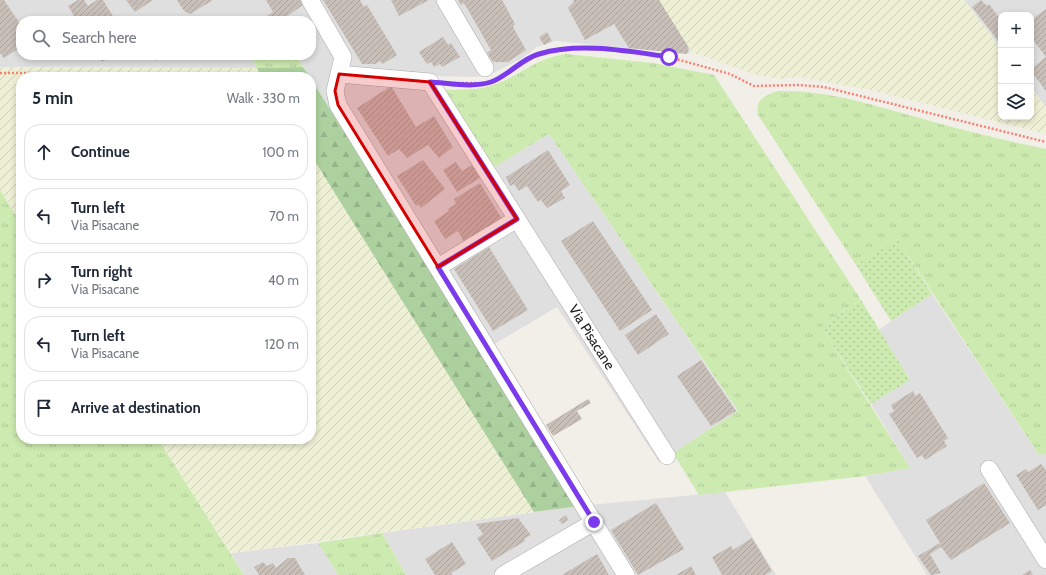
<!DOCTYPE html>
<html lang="en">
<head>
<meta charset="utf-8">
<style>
	body { margin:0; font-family:Cabin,sans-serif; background:#f2f2f3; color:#1f2937 }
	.controls { position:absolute; right:12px; top:12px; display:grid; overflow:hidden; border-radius:8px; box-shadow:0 2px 6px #0003 }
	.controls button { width:36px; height:36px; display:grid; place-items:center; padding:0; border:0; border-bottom:1px solid #e0e1e3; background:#fff; color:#1f2937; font:20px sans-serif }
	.stop { position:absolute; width:12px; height:12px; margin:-9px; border:3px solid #7c3aed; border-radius:50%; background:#fff }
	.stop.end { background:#7c3aed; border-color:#fff; box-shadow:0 1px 4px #0008 }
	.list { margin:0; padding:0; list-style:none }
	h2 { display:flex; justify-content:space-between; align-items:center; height:52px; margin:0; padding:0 16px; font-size:17px }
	h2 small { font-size:13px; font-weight:400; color:#747a83 }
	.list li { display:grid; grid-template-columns:26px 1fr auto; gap:12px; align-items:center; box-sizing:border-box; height:56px; margin:0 8px 8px; padding:0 8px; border:1px solid #e0e1e3; border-radius:16px }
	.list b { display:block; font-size:15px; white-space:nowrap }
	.list p { margin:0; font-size:13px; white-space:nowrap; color:#747a83 }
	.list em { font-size:13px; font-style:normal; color:#747a83 }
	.icon { flex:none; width:22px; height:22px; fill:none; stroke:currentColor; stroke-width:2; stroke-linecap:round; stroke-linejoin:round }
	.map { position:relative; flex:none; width:1046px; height:575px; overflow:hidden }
	.search { position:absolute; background:#fff; box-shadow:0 2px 6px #0003; left:16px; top:16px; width:300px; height:44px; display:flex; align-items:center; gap:10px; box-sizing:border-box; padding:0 14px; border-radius:16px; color:#747a83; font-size:15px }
	.panel { position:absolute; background:#fff; box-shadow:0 2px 6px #0003; left:16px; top:72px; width:300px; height:372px; border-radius:16px }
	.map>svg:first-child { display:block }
	.residential { fill:#e0dfdf }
	.farmland { fill:url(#farmland-furrows) }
	.grass { fill:url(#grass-tufts) }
	.forest { fill:url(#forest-firs) }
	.garden { fill:url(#garden-dots) }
	.building { fill:url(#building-hatch) }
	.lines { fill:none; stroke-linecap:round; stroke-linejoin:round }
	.minor-casing { stroke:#a9a9a9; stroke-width:18 }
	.path { stroke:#fa8072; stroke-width:2.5; stroke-dasharray:2 2; stroke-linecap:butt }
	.minor { stroke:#fff; stroke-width:17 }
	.route { stroke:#7c3aed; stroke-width:5 }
	.marked { fill:#d40000; fill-opacity:0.2; stroke:#d40000; stroke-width:3; stroke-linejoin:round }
	.labels { text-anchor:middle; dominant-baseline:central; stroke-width:3.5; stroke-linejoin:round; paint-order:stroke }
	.street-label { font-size:14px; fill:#222; stroke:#fff }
</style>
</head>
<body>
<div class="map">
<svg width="1046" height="575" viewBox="0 0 1046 575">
	<defs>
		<pattern id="farmland-furrows" width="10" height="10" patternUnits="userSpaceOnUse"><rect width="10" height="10" fill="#eef0d5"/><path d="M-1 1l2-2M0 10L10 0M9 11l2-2" fill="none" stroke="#ccceb7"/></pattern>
		<pattern id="grass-tufts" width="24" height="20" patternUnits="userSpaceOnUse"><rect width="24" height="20" fill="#cdebb0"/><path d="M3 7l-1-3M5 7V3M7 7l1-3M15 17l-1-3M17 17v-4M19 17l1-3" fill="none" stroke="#b0c997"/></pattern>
		<pattern id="forest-firs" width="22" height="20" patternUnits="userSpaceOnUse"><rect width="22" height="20" fill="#add19e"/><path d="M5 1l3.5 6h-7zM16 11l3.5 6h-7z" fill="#95b388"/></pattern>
		<pattern id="garden-dots" width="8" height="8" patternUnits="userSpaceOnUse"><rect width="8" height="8" fill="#cdebb0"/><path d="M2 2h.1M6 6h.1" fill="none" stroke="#b0c997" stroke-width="1.8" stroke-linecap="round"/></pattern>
		<pattern id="building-hatch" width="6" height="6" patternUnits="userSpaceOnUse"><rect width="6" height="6" fill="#c7bfb8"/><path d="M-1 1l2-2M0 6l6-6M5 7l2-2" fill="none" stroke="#aba49e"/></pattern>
	</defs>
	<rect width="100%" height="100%" fill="#f2efe9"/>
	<path class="residential" d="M0 0H659L691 52 687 54 555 41 537 47 521 59 491 74 476 77 433 76 491 169 549 134 738 412 659 462 557 307 481 352 296 55H311V21H21V55H250L257 68 0 67Z
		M964 0H1046V107L1031 87V15H1001V48Z
		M932 294 1039 455 1046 454V575H927L865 476 910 468 871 404 910 379 878 330Z
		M725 492 776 575H406L382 533 580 506Z
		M318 543 338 575H244L231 553Z"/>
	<path class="farmland" d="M659 0H964L1001 48V117H1031V87L1046 107V134L869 90 799 77 780 79 757 75 691 52Z
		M0 67 257 68 262 77H21V224L0 190Z
		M311 155 534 512 231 553 158 439H311Z"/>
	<path class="grass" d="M566 54 653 63 714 75 861 300 821 327 910 468 865 476 699 495 673 453 738 411 549 134 491 169 441 90C459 89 479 91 496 84 523 74 534 59 566 54Z
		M250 55H296L303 67 257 68Z
		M778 91C826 90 870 104 916 117 959 129 1002 140 1046 149V454L1039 455 897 239 856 265 758 115C755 99 765 95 778 91Z
		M0 190 21 224V439H158L244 575H0Z
		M382 533 406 575H338L318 543Z"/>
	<path class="forest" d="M303 67 310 77H262L257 68Z
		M311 79 481 352 580 506 534 512 311 155Z"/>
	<path class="garden" d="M897 239 932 294 891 321 856 265Z
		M861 300 910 380 871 404 821 327Z"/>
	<path class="building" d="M0 0H4L21 25V47L4 58 0 53Z
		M78 0H84L88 6 97 0H103L116 21H77L68 6Z
		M126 0H153L135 12Z
		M177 0H213L190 14 184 11Z
		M266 0H300L303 5 280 21H259L273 12Z
		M323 0H360L364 7 367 5 397 55 383 64 380 61 375 64H362Z
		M391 0H429L399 16Z
		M458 0H502L515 24 513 27 526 50 508 62H493L487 53 491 50 464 3 461 5Z
		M573 0H659L689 48 687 54 629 48 614 24 585 40 568 8 574 2Z
		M981 0 987 6 989 4 1001 20V41L999 42 972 7Z
		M1046 9V57L1031 37V20Z
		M547 32 552 41 544 45 539 37Z
		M443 37 448 45 451 43 460 57 442 67 440 64 434 67 431 62 427 64 419 52Z
		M98 55H114L102 62Z
		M152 55H165L156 61Z
		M1046 57V91L1031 71V69Z
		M391 86 416 127 434 116 453 147 439 158 428 145 407 158 399 149 388 156 357 108Z
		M548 150 570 185 561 191 565 198 547 208 541 200 538 202 527 186 519 191 514 184 510 186 506 177Z
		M423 160 445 189 421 208 419 205 416 206 397 176Z
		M456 162 462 171 472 165 480 178 457 192 443 170Z
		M480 183 502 219 464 242 458 231 445 239 434 221 449 211 448 209 456 204 454 199Z
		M593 221 652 310 620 331 561 241Z
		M489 247 528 310 493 331 454 269Z
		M656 314 669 334 638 355 625 335Z
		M701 360 736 411 711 426 677 376Z
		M913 391 915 396 920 393 948 438 944 441 947 446 925 460 922 455 917 458 889 414 894 411 891 405Z
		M588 399 591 403 577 411 582 419 553 436 546 425Z
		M1041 464 1046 470V505L1038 510 1016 475 1026 469 1028 472Z
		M984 483 1010 523 951 560 941 547 930 554 941 573 931 575 918 556 940 543 926 520Z
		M656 503 684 549 638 575 611 530Z
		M566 515 568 520 562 524 559 520Z
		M518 518 531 535 524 539 525 541 492 561 477 538 483 534 476 524Z
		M752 538 772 571 765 575H722L712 557 731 546 733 550Z
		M452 542 466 564 451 573 452 575H435L425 559Z
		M597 554 609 575H562Z
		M288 558H295L305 575H259L254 567 263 562 267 566 273 563 276 568Z
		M691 566 696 575H676Z
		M1030 570 1033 575H1022Z"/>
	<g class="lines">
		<defs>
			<path id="minor" d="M310 0 343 57 335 91 338 105 626 575
				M445 0 485 68
				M339 74 430 82 667 456
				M438 267 517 219
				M989 469 1046 560
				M503 575 594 522"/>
		</defs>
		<use href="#minor" class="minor-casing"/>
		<path class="path" d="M0 73 253 74
			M498 78 537 54 566 48 633 51 669 57 730 74 754 86 799 85 824 87 1046 142
			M450 83H479"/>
		<use href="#minor" class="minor"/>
	</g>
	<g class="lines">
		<path class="route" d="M594 522 438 267 517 219 430 82C449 83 473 88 491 82 508 76 521 59 539 54 580 42 627 51 669 57"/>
	</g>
	<path class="marked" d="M339 74 430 82 517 219 438 267 338 105 335 91Z"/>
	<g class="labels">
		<g class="street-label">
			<text transform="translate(592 337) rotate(58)">Via Pisacane</text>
		</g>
	</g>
</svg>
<div class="controls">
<button>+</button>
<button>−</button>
<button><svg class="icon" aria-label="layers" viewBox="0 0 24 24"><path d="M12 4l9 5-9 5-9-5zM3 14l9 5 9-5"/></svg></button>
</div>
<div class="stop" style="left:669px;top:57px"></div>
<div class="stop end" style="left:594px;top:522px"></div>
<div class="search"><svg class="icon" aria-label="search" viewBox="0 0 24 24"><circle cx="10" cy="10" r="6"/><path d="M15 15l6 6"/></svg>Search here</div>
<section class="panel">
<h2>5 min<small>Walk · 330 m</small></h2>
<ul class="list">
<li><svg class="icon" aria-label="ahead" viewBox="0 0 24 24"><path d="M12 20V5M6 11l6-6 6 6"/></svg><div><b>Continue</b></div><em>100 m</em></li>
<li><svg class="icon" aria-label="left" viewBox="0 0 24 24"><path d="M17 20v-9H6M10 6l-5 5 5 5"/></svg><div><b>Turn left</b><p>Via Pisacane</p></div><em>70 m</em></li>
<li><svg class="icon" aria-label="right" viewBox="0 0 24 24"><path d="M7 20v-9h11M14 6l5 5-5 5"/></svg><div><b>Turn right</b><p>Via Pisacane</p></div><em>40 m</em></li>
<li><svg class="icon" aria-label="left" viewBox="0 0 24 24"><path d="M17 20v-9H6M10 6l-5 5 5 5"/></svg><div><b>Turn left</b><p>Via Pisacane</p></div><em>120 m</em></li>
<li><svg class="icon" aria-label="arrive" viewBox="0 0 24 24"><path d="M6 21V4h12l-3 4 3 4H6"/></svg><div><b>Arrive at destination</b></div></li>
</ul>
</section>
</div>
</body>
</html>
